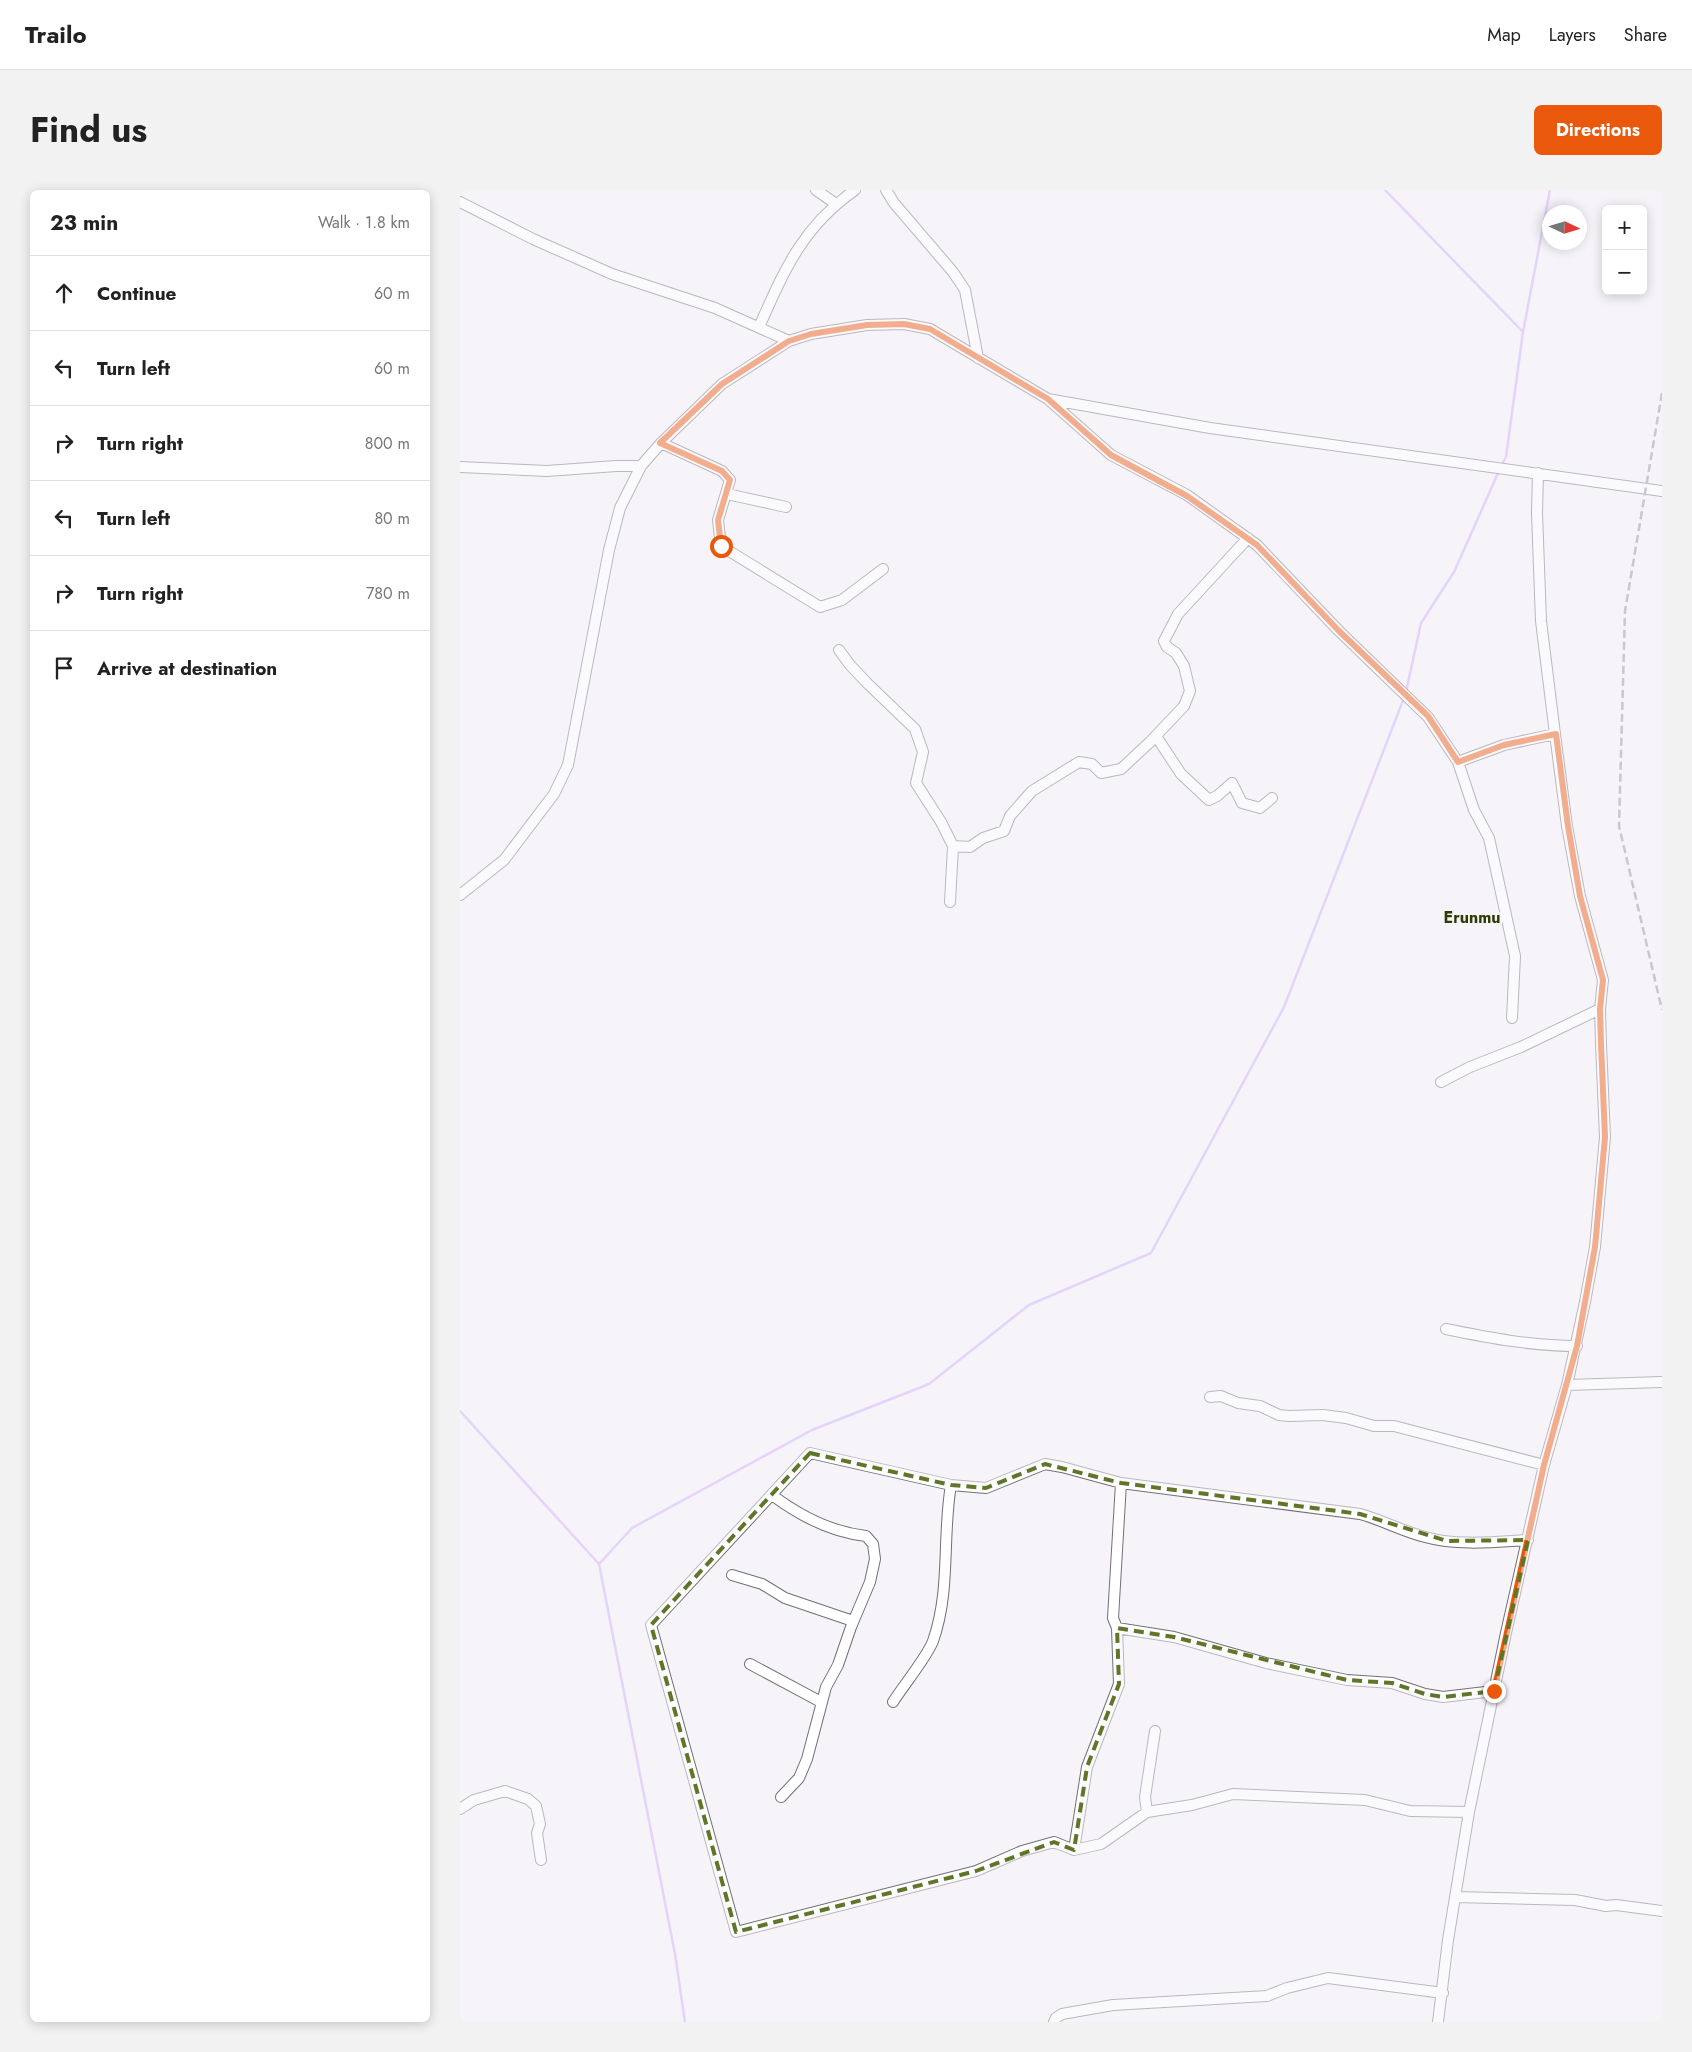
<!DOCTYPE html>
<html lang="en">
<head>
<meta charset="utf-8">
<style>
	body { margin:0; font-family:Jost,sans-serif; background:#f2f2f2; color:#222 }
	.controls { position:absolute; right:15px; top:15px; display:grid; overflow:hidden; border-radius:8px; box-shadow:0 2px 12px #0003 }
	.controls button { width:45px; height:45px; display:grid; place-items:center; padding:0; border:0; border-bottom:1px solid #e0e0e0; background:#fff; color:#222; font:25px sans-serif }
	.compass { position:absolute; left:1082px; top:15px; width:45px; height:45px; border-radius:50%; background:#fff; box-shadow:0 2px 12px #0003; rotate:94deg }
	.stop { position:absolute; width:15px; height:15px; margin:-11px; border:4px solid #ea580c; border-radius:50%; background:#fff }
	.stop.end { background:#ea580c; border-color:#fff; box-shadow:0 1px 5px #0008 }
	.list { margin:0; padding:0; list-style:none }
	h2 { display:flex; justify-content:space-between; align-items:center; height:65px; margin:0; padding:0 20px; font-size:21px }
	h2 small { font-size:16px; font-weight:400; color:#767676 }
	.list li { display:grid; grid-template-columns:32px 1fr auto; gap:15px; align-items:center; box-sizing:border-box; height:75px; padding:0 20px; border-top:1px solid #e0e0e0 }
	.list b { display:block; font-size:19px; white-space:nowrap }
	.list em { font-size:16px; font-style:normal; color:#767676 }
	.icon { flex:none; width:28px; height:28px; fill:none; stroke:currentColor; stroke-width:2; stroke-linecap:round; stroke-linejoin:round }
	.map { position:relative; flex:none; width:1202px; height:1832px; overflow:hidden; border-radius:8px }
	header { display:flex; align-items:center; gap:30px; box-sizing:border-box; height:70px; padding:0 25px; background:#fff; border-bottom:1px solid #e0e0e0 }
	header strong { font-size:24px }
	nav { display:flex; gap:28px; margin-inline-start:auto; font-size:18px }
	.intro { display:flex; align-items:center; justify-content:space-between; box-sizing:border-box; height:120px; padding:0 30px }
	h1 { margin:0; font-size:35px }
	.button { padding:12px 22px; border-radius:8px; background:#ea580c; color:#fff; font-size:18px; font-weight:700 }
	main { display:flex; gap:30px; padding:0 30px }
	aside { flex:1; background:#fff; border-radius:8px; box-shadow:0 2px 12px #0003 }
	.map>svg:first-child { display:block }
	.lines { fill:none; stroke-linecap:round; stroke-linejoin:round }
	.stream { stroke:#d0abfe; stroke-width:2.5 }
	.minor-casing { stroke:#727075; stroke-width:12 }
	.minor { stroke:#fff; stroke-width:10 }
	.rail { stroke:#949296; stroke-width:2.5; stroke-dasharray:8 4; stroke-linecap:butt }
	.route { stroke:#ea580c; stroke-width:6 }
	.marked { fill:none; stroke:#5f7628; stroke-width:4; stroke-dasharray:10 6; stroke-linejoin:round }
	.labels { text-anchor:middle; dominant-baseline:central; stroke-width:5; stroke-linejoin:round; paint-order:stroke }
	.quarter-label { font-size:16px; font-weight:bold; fill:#2d3c02; stroke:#f6f4f9 }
</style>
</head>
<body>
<header>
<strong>Trailo</strong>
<nav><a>Map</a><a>Layers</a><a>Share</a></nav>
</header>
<div class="intro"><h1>Find us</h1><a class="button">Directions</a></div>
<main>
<aside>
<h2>23 min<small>Walk · 1.8 km</small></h2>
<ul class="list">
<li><svg class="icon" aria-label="ahead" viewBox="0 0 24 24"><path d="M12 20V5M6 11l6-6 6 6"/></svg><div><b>Continue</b></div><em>60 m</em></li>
<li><svg class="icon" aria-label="left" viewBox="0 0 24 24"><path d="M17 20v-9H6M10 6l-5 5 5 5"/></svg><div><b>Turn left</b></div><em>60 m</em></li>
<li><svg class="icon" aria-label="right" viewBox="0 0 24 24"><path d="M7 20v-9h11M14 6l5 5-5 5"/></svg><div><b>Turn right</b></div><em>800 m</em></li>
<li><svg class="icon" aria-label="left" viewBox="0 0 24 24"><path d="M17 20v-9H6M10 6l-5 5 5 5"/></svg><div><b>Turn left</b></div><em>80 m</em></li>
<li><svg class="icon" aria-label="right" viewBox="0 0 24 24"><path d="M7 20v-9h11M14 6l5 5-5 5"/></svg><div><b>Turn right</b></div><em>780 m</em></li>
<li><svg class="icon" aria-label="arrive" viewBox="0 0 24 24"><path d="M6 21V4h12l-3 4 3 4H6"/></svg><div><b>Arrive at destination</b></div></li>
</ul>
</aside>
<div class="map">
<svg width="1202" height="1832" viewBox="0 0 1202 1832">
	<rect width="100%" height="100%" fill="#f6f4f9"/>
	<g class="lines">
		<path class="stream" d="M925 0 1063 142
			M1041 276 1046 267 1063 142 1090 0
			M946 502 961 433 994 382 1039 281
			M0 1221 139 1374 215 1764 225 1832
			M139 1374 172 1338 352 1240 469 1194 569 1115 691 1063 824 817 944 508"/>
		<defs>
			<path id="minor" d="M356 0 376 14
				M426 0 434 13 493 82 505 100 518 168
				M0 12 73 49 152 84 255 118 329 151
				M299 137C324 81 342 37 395 0
				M589 210 651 265 727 305 797 355 879 441 968 527 998 572 1014 620 1029 648 1055 766 1052 828
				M201 253 262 281 270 290 258 330 261 356 360 417 382 410 423 379
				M0 277 87 281 156 276H181L201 253 262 194 329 151 351 144 407 135 444 134 470 139 588 209 750 238 1202 301
				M267 304 326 317
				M379 460 390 475 407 493 455 539 463 562 456 593 481 632 493 656 510 657 523 648 544 641 550 626 572 601 619 572 632 574 641 583 661 579 690 552 724 516 730 501 724 476 716 463 707 457 704 451 718 424 788 348
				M696 546 721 584 749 610 757 606 772 593 782 613 800 618 812 608
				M998 572 1044 555 1095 544
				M0 705 44 670 94 604 108 575 149 360 160 318 181 276
				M490 712 493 656
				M981 892 1010 877 1061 857 1140 819
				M986 1139C1030 1148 1072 1156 1117 1156
				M1107 1195 1202 1192
				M750 1207 761 1206 778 1213 800 1216 819 1225 829 1226 863 1225 886 1228 914 1236H934L1084 1275
				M312 1305C340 1326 370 1342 406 1346L413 1354 415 1369 410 1392 391 1437 378 1475 366 1497 347 1569 339 1588 321 1607
				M272 1385 302 1394 325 1408 393 1431
				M657 1438 714 1447 806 1473 887 1490 932 1493 965 1504 983 1507 1034 1501
				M290 1474 361 1512
				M433 1512C443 1496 467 1467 473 1451 491 1400 482 1346 491 1295
				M0 1619 14 1610 45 1601 68 1609 76 1616 80 1634 77 1643 81 1670
				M687 1622 685 1607 695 1541
				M1009 1622 950 1621 905 1610 773 1604 732 1615 687 1622 641 1654 614 1660 594 1652 562 1661 516 1681 276 1742 191 1435 350 1263 491 1295 526 1298 585 1274 602 1277 661 1293 900 1324C922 1330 942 1341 965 1347 997 1356 1035 1352 1068 1350
				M614 1660 627 1577 659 1494 657 1438 653 1428 661 1293
				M995 1707 1115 1710 1146 1716 1156 1715 1202 1721
				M594 1832 596 1828 602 1824 653 1815 807 1806 827 1798 868 1788 983 1803
				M978 1832 988 1750 1009 1622 1046 1443 1084 1275 1107 1195 1125 1112 1135 1057 1145 947 1141 854 1140 819 1143 790 1120 706 1107 636 1095 544 1081 431 1077 323 1078 283"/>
		</defs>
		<use href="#minor" class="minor-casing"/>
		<use href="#minor" class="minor"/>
		<path class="rail" d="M1202 203 1165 421 1159 636 1202 820"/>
	</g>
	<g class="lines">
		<path class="route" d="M261 356 258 330 270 290 262 281 200 253 262 194 329 151 351 144 407 135 444 134 470 139 588 209 651 265 727 306 797 355 879 441 968 526 998 572 1044 555 1096 544 1108 636 1120 706 1143 790 1140 819 1141 854 1145 947 1135 1057 1117 1156 1084 1275 1034 1501"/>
	</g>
	<path d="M0 0H1202V1832H0ZM350 1263 491 1295 526 1298 585 1274 661 1293 900 1324 987 1351 1068 1350 1034 1501 983 1507 965 1504 932 1493 887 1490 714 1447 657 1438 659 1494 627 1577 614 1660 594 1652 516 1681 276 1742 191 1435Z" fill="#f6f4f9" fill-opacity=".55" fill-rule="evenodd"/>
	<path class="marked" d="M350 1263 491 1295 526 1298 585 1274 661 1293 900 1324 987 1351 1068 1350 1034 1501 983 1507 965 1504 932 1493 887 1490 714 1447 657 1438 659 1494 627 1577 614 1660 594 1652 516 1681 276 1742 191 1435Z"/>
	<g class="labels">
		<g class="quarter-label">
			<text x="1012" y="727">Erunmu</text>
		</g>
	</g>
</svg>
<div class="controls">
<button>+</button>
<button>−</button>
</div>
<svg class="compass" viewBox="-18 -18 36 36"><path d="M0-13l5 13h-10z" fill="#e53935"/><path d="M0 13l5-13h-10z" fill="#767676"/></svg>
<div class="stop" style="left:261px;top:356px"></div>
<div class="stop end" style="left:1034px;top:1501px"></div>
</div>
</main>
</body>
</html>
